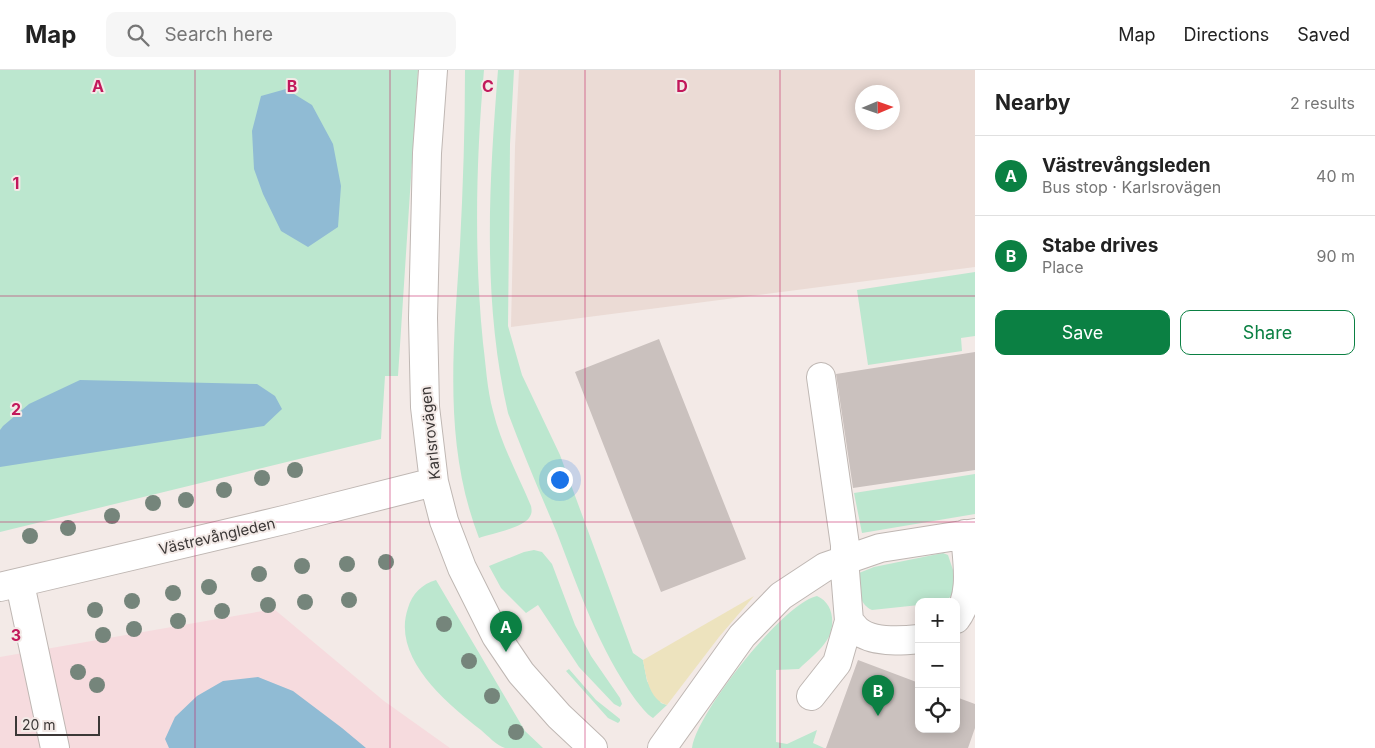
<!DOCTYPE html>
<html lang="en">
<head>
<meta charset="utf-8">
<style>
	body { margin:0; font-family:Inter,sans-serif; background:#f6f6f6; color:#222 }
	.controls { position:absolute; right:15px; bottom:15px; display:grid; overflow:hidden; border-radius:10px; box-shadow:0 2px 12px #0003 }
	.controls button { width:45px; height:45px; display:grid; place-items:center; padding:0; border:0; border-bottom:1px solid #e0e0e0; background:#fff; color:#222; font:25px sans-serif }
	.compass { position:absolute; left:855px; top:15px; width:45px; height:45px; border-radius:50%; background:#fff; box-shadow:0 2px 12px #0003; rotate:88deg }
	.scale { position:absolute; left:15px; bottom:12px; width:85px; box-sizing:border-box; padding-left:5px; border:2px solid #3c3837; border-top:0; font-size:14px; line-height:18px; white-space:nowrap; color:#3c3837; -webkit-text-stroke:4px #f3eae7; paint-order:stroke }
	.you { position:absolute; left:559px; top:409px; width:18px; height:18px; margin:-12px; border:4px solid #fff; border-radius:50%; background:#1a73e8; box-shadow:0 0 0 8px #1a73e833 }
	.badge { display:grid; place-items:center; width:32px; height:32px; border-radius:50%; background:#0b8043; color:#fff; font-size:16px; font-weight:700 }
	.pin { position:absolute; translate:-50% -41px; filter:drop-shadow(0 1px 2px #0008) }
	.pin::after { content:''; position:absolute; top:26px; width:18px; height:15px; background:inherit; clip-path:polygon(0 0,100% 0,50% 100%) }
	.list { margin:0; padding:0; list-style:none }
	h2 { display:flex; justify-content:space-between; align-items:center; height:65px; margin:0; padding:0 20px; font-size:21px }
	h2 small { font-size:16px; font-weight:400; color:#767676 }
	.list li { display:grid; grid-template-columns:32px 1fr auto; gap:15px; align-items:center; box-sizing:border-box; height:80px; padding:0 20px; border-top:1px solid #e0e0e0 }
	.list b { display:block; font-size:19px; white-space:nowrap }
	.list p { margin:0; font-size:16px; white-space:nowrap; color:#767676 }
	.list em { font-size:16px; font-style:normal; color:#767676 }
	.actions { display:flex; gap:10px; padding:15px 20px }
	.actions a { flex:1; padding:11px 0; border:1px solid #0b8043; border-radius:10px; text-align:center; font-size:18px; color:#0b8043 }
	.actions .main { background:#0b8043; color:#fff }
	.icon { flex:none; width:28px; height:28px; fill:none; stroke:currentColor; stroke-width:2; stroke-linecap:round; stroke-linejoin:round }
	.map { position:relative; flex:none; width:975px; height:678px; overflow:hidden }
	header { display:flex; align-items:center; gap:30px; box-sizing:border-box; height:70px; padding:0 25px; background:#fff; border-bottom:1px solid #e0e0e0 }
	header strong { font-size:24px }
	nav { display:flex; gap:28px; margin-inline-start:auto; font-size:18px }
	.search { width:350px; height:45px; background:#f6f6f6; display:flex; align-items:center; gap:12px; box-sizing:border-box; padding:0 18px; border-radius:10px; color:#767676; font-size:19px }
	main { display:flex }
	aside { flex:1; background:#fff }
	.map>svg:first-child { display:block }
	.commercial { fill:#f6dbde }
	.built { fill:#ebdbd5; fill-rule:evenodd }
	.green { fill:#bce7cf }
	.sand { fill:#ede3be }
	.water { fill:#90bbd4 }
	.building { fill:#cac1be }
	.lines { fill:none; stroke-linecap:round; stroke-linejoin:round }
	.minor-casing { stroke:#bfb7b3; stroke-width:30 }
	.minor { stroke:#fff; stroke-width:28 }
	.tree { fill:#75857b }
	.grid { fill:none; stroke:#c2185b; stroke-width:1; stroke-opacity:0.55 }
	.labels { text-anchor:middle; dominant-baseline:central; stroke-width:4; stroke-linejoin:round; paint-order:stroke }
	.street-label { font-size:15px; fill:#3c3837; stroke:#f3eae7 }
	.grid-label { font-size:16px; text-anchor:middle; font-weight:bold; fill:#c2185b; stroke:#f3eae7; stroke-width:4; stroke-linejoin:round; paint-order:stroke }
</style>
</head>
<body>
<header>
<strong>Map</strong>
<div class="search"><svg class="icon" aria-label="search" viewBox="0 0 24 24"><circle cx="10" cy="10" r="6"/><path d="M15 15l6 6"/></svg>Search here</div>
<nav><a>Map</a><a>Directions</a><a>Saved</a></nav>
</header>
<main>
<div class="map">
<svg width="975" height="678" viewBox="0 0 975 678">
	<rect width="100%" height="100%" fill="#f3eae7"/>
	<path class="commercial" d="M274 539 384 631 450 678H0V587Z"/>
	<path class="built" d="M519 0H975V197L511 257 515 77ZM862 22H892V52H862Z"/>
	<path class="green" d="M0 0H418L398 306H385L381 369 0 462Z
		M465 0H484C476 90 474 183 483 273 486 296 487 319 493 341 501 374 518 405 531 436 532 441 532 444 529 448 522 458 491 464 479 468 442 372 454 274 460 175 463 117 465 58 465 0Z
		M498 0H514L510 74 508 256 522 305 560 385 633 583 643 590 647 611 661 633 667 635 653 648C646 644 640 635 635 629 599 579 579 520 557 463 540 423 523 383 508 343 482 230 489 114 498 0Z
		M975 202V266L961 268 962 281 868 295 857 220Z
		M975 404V444L862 463 854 423Z
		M534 480 542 482 552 494 575 555 591 586 620 628 622 634 620 637 614 634 579 597 538 535 526 543 501 518 489 496 524 482Z
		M943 483 948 485 954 503V523L947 530 919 532V535L872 540C857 533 859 517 859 503L874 497Z
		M436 510 525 661 543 678C531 678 517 678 505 678 497 676 487 665 481 660 446 633 391 587 408 538 412 524 422 514 436 510Z
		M817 526C834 533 836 556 827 570 821 580 807 591 799 599L776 600V672L787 674 817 660 813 673 824 678H692C696 644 783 533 817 526Z
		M569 599 596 630 620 649V651L618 653 608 648 566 601Z"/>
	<path class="sand" d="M754 526 719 567 667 635C649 630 646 606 643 590Z"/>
	<path class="water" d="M286 19 312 35 333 74 341 116 338 157 308 177 281 161 263 124 254 99 252 61 261 26Z
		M80 310 257 314 275 326 282 339 264 356 0 397V360L3 356 29 334Z
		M258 607 293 621 342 658 366 678H169L165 669 175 647 197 626 223 611Z"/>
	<path class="building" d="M659 269 746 489 661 522 575 302Z
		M975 282V400L853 418 836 304Z
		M858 590 919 613V659H956V627L975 634V658L968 678H826Z"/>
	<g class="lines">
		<defs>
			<path id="minor" d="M433 0 427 83 423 248 425 337 434 412 444 451 462 498 496 566 521 603 559 646 593 678
				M20 514 55 678
				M0 517 288 449 434 412
				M956 549C974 525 967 492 965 464
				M849 551C852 554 854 557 857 560 872 573 900 571 919 569
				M811 626 837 593 849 551 845 501V475L821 307
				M662 678 742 566 781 526 825 497 880 478 975 463"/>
		</defs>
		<use href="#minor" class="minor-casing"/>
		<use href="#minor" class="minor"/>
	</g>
	<g class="tree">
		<circle cx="295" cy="400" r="8"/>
		<circle cx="262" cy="408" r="8"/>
		<circle cx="224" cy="420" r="8"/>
		<circle cx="186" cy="430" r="8"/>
		<circle cx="153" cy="433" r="8"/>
		<circle cx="112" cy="446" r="8"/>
		<circle cx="68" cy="458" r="8"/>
		<circle cx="30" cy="466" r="8"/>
		<circle cx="386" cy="492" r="8"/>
		<circle cx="347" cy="494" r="8"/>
		<circle cx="302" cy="496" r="8"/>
		<circle cx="259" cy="504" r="8"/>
		<circle cx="209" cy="517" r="8"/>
		<circle cx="173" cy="523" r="8"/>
		<circle cx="349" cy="530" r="8"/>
		<circle cx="132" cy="531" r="8"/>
		<circle cx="305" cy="532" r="8"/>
		<circle cx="268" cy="535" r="8"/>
		<circle cx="95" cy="540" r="8"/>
		<circle cx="222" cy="541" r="8"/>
		<circle cx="178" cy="551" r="8"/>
		<circle cx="444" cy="554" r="8"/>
		<circle cx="134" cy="559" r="8"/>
		<circle cx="103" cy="565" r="8"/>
		<circle cx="469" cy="591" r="8"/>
		<circle cx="78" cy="602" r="8"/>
		<circle cx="97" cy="615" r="8"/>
		<circle cx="492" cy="626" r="8"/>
		<circle cx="516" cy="662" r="8"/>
	</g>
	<path class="grid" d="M195 0V678M390 0V678M585 0V678M780 0V678M0 226H975M0 452H975"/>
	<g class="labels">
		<g class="street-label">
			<text transform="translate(430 363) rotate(-96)">Karlsrovägen</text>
			<text transform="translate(217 466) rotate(-13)">Västrevångleden</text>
		</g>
	</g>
	<g class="grid-label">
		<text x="98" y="22">A</text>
		<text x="292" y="22">B</text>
		<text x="488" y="22">C</text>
		<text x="682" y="22">D</text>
		<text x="16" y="119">1</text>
		<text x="16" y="345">2</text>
		<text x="16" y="571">3</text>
	</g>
</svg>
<div class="controls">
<button>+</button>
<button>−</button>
<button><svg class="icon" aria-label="locate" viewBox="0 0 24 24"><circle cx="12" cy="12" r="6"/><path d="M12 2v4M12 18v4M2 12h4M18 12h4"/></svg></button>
</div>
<svg class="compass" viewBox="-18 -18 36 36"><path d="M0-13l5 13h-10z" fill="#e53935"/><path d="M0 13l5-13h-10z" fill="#767676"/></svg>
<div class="scale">20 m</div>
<div class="you"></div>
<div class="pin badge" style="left:506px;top:582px">A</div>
<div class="pin badge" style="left:878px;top:646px">B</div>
</div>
<aside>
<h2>Nearby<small>2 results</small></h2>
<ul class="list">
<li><span class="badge">A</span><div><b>Västrevångsleden</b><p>Bus stop · Karlsrovägen</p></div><em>40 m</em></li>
<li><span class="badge">B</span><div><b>Stabe drives</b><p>Place</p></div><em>90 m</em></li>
</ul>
<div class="actions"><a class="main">Save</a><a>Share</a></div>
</aside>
</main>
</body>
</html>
